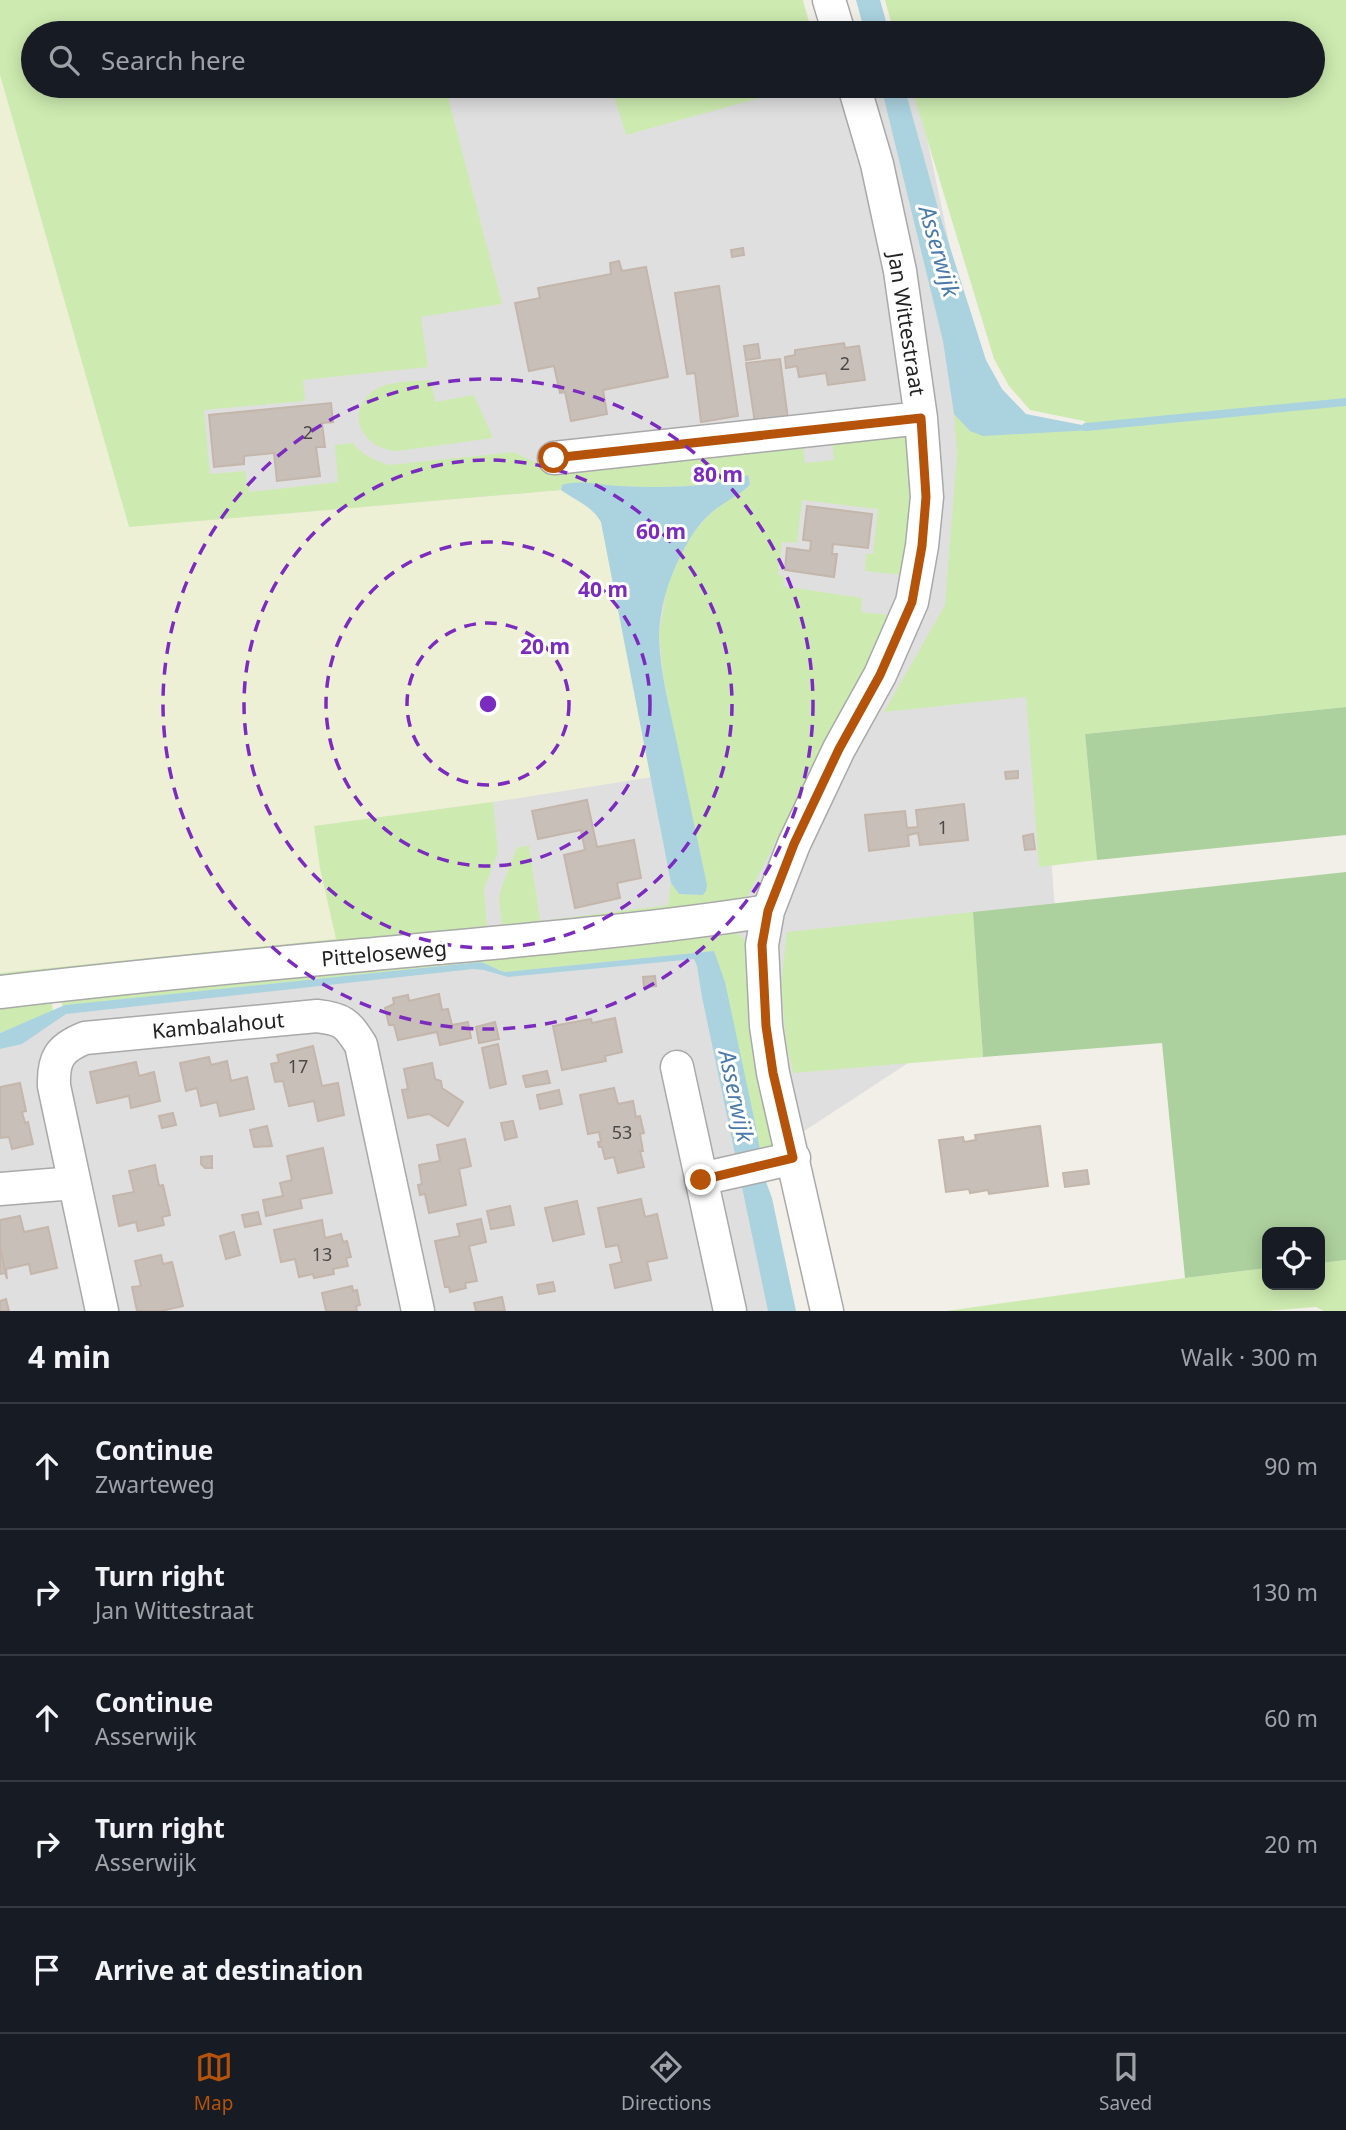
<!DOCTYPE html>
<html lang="en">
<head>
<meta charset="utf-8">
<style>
	body { margin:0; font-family:"Noto Sans",sans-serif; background:#242831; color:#f1f3f6 }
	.controls { position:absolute; right:21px; bottom:21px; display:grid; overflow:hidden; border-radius:14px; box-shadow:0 4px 18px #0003 }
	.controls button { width:63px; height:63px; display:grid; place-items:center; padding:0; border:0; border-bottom:2px solid #363941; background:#171b24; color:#f1f3f6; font:35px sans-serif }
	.stop { position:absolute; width:21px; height:21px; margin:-16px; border:5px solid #b45309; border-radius:50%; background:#fff }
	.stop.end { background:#b45309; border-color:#fff; box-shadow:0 2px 7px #0008 }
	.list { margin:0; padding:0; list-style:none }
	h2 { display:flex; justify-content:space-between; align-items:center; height:91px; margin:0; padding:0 28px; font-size:30px }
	h2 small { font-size:23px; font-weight:400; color:#9ea1a6 }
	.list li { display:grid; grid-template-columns:46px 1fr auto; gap:21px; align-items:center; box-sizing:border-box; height:126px; padding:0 28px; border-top:2px solid #363941 }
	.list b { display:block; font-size:26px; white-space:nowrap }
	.list p { margin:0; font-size:23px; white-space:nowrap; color:#9ea1a6 }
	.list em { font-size:23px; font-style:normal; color:#9ea1a6 }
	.icon { flex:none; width:38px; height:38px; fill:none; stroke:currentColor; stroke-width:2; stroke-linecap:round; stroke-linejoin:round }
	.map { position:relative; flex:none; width:1346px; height:1311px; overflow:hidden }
	.search { position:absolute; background:#171b24; box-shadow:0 4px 18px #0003; left:21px; right:21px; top:21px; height:77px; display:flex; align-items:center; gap:18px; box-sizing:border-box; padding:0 24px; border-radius:38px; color:#9ea1a6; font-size:26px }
	.sheet { height:721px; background:#171b24 }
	nav { display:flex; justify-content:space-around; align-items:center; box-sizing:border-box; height:98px; border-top:2px solid #363941; background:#171b24; font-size:19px; color:#9ea1a6 }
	nav a { display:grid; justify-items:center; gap:4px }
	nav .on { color:#b45309 }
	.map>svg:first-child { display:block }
	.residential { fill:#e0dfdf }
	.farmland { fill:#eef0d5 }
	.grass { fill:#cdebb0 }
	.forest { fill:#add19e }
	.water { fill:#aad3df }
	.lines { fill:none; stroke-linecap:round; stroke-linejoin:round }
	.stream { stroke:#aad3df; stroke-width:8 }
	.building { fill:#c7bfb8; stroke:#c4b6ab; stroke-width:2 }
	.minor-casing { stroke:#a9a9a9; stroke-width:35 }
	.minor { stroke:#fff; stroke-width:32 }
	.route { stroke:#b45309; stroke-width:9 }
	.ring { fill:none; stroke:#7b2cbf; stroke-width:3.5; stroke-dasharray:12 9 }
	.labels { text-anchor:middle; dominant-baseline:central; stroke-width:6; stroke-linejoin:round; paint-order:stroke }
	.number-label { font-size:18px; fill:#4b4948 }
	.street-label { font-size:21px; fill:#222; stroke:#fff }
	.water-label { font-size:23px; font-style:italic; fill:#4a7aab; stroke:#fff }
	.centre { fill:#7b2cbf; stroke:#fff; stroke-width:3.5 }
	.ring-label { font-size:21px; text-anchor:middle; font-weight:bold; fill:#7b2cbf; stroke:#fff; stroke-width:6; stroke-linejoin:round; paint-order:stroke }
</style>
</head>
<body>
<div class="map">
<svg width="1346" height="1311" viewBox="0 0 1346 1311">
	<rect width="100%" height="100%" fill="#f2efe9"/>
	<path class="residential" d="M388 86H916L1036 654 1059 964 751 1166 781 1311H0V1044L72 1008 310 982 163 354Z"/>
	<path class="farmland" d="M0 75 129 527 561 490 585 504 595 512 601 522 652 777 493 802 315 826 320 868 337 939 0 973Z"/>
	<path class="grass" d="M0 0H803L812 33H33V86H445L502 304 421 317 428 367 303 380 305 401 204 410 210 474 245 471 249 492 338 482 335 445 353 443C362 455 375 460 389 465L514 452 534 462 549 466 802 438 805 463 834 460 831 435 900 433 908 439 917 496 902 575 865 571 866 554H873L878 509 802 500 797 543 782 542 778 575 784 576 783 586 862 598 861 612 888 615 862 682 828 738 749 894 737 906 502 927 499 897 503 883 517 848 529 845 540 921 668 905 671 883 679 894 703 895 663 673 659 635 667 587 680 556 696 529 711 513 734 495 747 489 750 484 748 475C709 488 663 488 622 486 601 486 583 481 562 485L561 490 129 527 0 75Z
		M885 0H1346V707L1085 734 1097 860 1039 867 1026 697 884 712 945 605 957 454 954 414 970 431 1092 430 1084 421 1030 410 1009 386 994 359 911 86H1313V33H894Z
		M611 86H803L626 135Z
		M431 380 435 402 474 395 493 438 398 451C364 451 344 414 372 392 387 380 414 382 431 380Z
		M493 802 498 852 484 889 487 928 0 986V973L336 939 320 868 314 826Z
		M973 912 983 1057 793 1073 786 1042 781 985 787 932Z
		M731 928 743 938 749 947 780 1149 761 1156 757 1132 714 951 505 972C496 970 489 964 480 962L62 1006V998Z
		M0 997 51 1000 53 1011 0 1033Z
		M1346 1260V1311H1324L1316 1307 1267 1311H946L1185 1278 1267 1268V1285H1320V1263Z"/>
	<path class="forest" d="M1346 707V835L1097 860 1085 734Z
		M1346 872V1260L1320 1263V1232H1267V1268L1185 1278 1162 1043 983 1057 973 912Z"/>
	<path class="water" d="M856 0H880L889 32 865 33Z
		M881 86H904L941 219 986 360 1002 389 1026 414 1082 425 1093 430 983 436 970 431 954 414 943 341Z
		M748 475 750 484C745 492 721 504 712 512 698 524 689 539 681 555 668 580 659 610 659 638 660 673 670 709 677 743 687 790 697 838 707 885L706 891 703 895 679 894 671 883 601 522C591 505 576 501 561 490L562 485C581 479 602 486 622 486 661 488 710 488 748 475Z
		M714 951 725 982 757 1132 765 1179 772 1198 796 1311H768L702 997 697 966 694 959 508 977 484 970 473 969 66 1014 22 1044 0 1049V1033L65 1005 480 962C489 964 496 970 505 972Z"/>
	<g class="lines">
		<path class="stream" d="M1086 427 1346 402"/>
	</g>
	<path class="building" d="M743 248 744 255 732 257 731 250Z
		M619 261 622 271 646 267 668 377 603 390 607 414 571 421 565 392 560 393 554 366 529 371 515 303 540 298 538 288 611 274 610 263Z
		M719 286 738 416 701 422 695 373 687 374 675 293Z
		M844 343 845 348 859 346 865 380 828 385 826 373 799 377 797 366 786 368 785 357 795 355V350Z
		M758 344 760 358 746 360 744 346Z
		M780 359 788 419 755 423 746 363Z
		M331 403 333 422 322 423 325 447H316L320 476 277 481 274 453 244 456V464L214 467 209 415Z
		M807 506 872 514 868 548 833 544 832 554H837L834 577 785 570 787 548 810 551 811 541 803 540Z
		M1018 771V778L1006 779 1005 772Z
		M587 800 597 847 634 840 641 878 617 883 620 898 575 908 564 855 585 850 581 830 538 839 532 811Z
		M964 804 968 840 920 845 918 833 908 835 909 846 869 851 865 815 905 811 907 828 918 827 916 810Z
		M1033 834 1035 849 1025 850 1023 836Z
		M655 976 656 986 644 987 643 977Z
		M439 994 442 1010 448 1009 452 1025 468 1022 471 1038 440 1045 437 1032 398 1040 394 1025H389L385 1008 394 1004 393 998 408 995 409 1001Z
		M615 1018 622 1052 605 1056 606 1061 562 1070 553 1026 591 1019 592 1023Z
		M495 1022 499 1039 479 1043 476 1027Z
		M498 1044 506 1084 490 1088 482 1048Z
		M313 1046 322 1086 338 1083 344 1115 318 1121 314 1101 289 1106 283 1081 275 1082 271 1064 279 1062 277 1055Z
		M209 1057 211 1065 227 1061 231 1081 247 1077 254 1109 220 1116 217 1102 201 1106 197 1088 186 1091 180 1063Z
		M136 1062 139 1076 154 1072 160 1101 131 1108 129 1096 97 1103 90 1072Z
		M432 1063 435 1079 441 1081 442 1088 463 1102 448 1126 429 1114 408 1118 402 1090 408 1089 404 1069Z
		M547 1071 550 1083 526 1087 523 1076Z
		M20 1083 26 1111 22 1112 25 1123 28 1122 33 1144 12 1149 9 1137 0 1138V1087Z
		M614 1088 618 1104 633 1101 636 1117 640 1116 644 1133 640 1134 643 1151H640L644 1167 618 1173 614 1157 605 1159 602 1147H599L598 1142H601L599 1132 588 1134 580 1095Z
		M559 1090 562 1104 540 1109 537 1095Z
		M173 1113 176 1125 162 1128 159 1116Z
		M513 1121 517 1137 505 1140 501 1123Z
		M267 1126 272 1146 254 1147 250 1130Z
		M1040 1126 1048 1186 989 1194 988 1190 970 1193 969 1189 946 1192 939 1140 963 1137 964 1142 976 1140 975 1135Z
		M465 1139 471 1166 459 1169 466 1205 429 1213 425 1194 420 1195 418 1185 422 1184 419 1165 440 1161 437 1145Z
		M323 1148 332 1193 300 1199 302 1208 266 1216 263 1200 283 1196 280 1183 292 1180 287 1156Z
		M212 1156V1168H205L201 1164V1157Z
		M155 1165 159 1186 163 1185 170 1215 162 1217 164 1225 138 1231 136 1222 119 1226 113 1196 134 1192 129 1171Z
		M1087 1170 1089 1184 1065 1187 1063 1173Z
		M641 1199 645 1217 657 1214 667 1258 647 1262 651 1280 615 1288 610 1265 622 1262 618 1245 606 1247 598 1208Z
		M577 1201 584 1234 553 1241 545 1208Z
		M510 1206 514 1225 491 1229 487 1211Z
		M258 1212 261 1224 245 1227 242 1215Z
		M20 1216 24 1232 48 1227 57 1268 31 1274 29 1264 6 1269 7 1279 0 1247V1220Z
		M481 1219 486 1242 469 1246 477 1281 465 1283 466 1288 450 1292 449 1287H445L435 1241 460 1236 457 1224Z
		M322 1220 325 1238 341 1234 343 1242 347 1241 351 1257 346 1258 348 1266 333 1269 334 1274 314 1278 313 1274 299 1277 295 1259 281 1262 274 1230Z
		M234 1232 240 1255 226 1259 220 1236Z
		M0 1247 7 1279 5 1273 0 1274Z
		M161 1255 163 1264 172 1262 183 1306 161 1311H137L132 1287 141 1286 135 1261Z
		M553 1282 555 1291 539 1294 537 1285Z
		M352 1286 353 1291 357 1290 360 1305 356 1306 357 1311H326L322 1293Z
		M502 1297 505 1311H476L474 1303Z
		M6 1299 9 1311H0V1301Z"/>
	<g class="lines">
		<defs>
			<path id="minor" d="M829 0 839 33
				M554 458 921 418
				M0 992C121 978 242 966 363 955 498 942 634 932 768 911
				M677 1067 730 1311
				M701 1179 794 1158
				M0 1189 74 1183
				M102 1311 54 1086C53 1058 60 1048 85 1038L317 1016C343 1019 347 1023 361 1045L418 1311
				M827 1311 773 1073 766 1026 762 945 768 911 794 844 839 749 880 675 912 602 922 546 927 497 921 418 900 271 877 164 854 86"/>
		</defs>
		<use href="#minor" class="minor-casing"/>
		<use href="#minor" class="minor"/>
	</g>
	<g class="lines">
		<path class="route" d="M554 458 921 418 926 497 922 546 912 602 880 675 839 749 794 844 768 911 762 945 766 1026 773 1073 793 1158 701 1180"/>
	</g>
	<g class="ring">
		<circle cx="488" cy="704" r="81"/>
		<circle cx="488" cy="704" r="162"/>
		<circle cx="488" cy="704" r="244"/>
		<circle cx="488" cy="704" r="325"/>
	</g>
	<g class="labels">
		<g class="number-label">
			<text x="845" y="363">2</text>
			<text x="308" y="432">2</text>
			<text x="943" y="827">1</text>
			<text x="298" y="1066">17</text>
			<text x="622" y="1132">53</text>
			<text x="322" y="1254">13</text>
		</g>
		<g class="street-label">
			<text transform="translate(907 324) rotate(81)">Jan Wittestraat</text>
			<text transform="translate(384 953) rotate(-5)">Pitteloseweg</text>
			<text transform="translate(218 1025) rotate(-5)">Kambalahout</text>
		</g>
		<g class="water-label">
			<text transform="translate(940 251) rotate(74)">Asserwijk</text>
			<text transform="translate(737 1096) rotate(78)">Asserwijk</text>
		</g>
	</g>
	<circle cx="488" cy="704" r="10" class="centre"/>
	<g class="ring-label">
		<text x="718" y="482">80 m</text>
		<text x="661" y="539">60 m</text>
		<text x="603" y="597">40 m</text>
		<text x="545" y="654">20 m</text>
	</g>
</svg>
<div class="controls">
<button><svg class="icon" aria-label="locate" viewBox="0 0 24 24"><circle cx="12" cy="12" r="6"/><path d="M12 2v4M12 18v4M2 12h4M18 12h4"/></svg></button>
</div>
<div class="stop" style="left:554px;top:458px"></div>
<div class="stop end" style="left:701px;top:1180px"></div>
<div class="search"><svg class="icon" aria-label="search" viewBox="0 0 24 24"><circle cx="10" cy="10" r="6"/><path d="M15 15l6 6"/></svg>Search here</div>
</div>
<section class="sheet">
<h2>4 min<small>Walk · 300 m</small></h2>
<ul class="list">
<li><svg class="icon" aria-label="ahead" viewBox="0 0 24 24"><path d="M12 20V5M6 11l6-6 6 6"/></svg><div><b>Continue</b><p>Zwarteweg</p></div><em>90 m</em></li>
<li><svg class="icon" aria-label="right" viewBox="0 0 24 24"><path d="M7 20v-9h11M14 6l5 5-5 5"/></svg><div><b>Turn right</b><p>Jan Wittestraat</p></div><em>130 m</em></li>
<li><svg class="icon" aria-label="ahead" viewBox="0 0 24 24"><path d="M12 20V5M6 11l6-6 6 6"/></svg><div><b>Continue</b><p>Asserwijk</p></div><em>60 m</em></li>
<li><svg class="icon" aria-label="right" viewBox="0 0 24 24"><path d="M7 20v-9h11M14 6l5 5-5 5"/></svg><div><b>Turn right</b><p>Asserwijk</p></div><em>20 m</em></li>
<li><svg class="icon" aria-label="arrive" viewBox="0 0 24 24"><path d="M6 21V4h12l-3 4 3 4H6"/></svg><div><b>Arrive at destination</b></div></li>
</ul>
</section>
<nav>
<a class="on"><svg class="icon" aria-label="map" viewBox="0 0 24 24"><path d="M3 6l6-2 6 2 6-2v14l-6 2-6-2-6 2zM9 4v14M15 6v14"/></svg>Map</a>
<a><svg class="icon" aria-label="directions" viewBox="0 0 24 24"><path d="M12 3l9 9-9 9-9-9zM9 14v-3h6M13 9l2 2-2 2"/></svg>Directions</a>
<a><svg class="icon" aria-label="saved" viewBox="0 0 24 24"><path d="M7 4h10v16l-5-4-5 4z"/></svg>Saved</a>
</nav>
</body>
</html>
